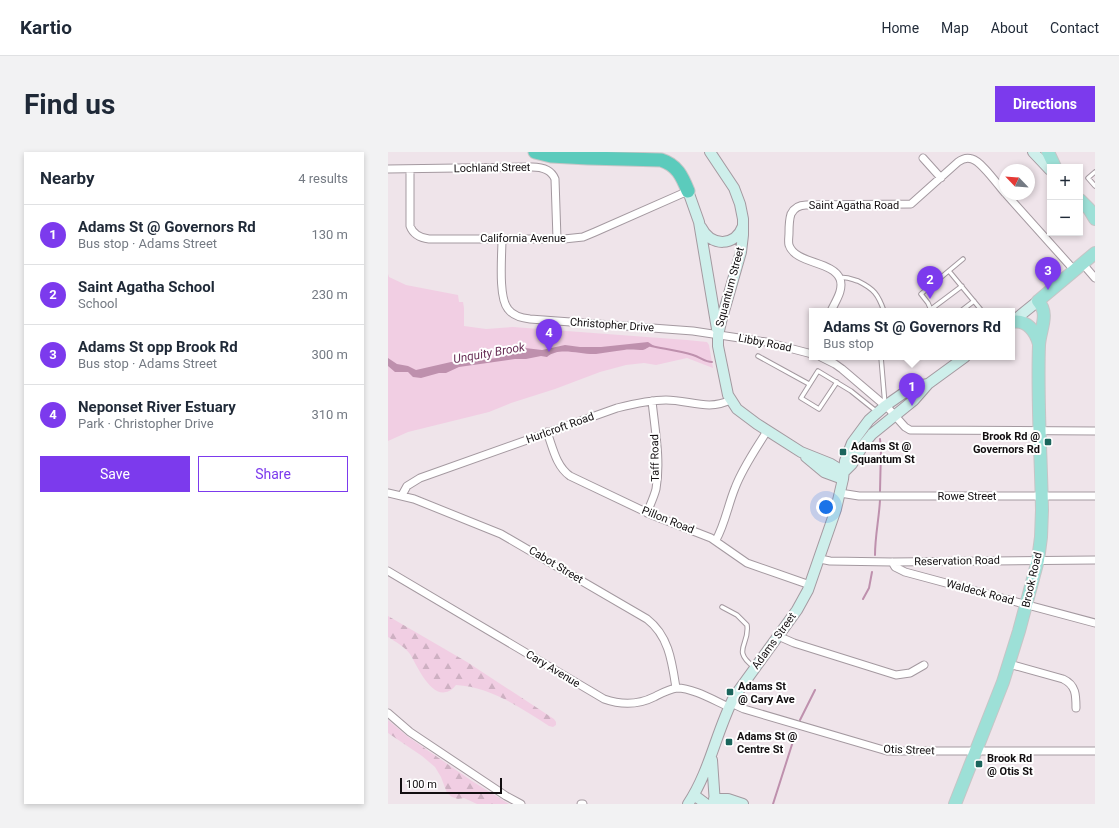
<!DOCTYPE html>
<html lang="en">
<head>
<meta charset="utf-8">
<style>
	body { margin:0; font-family:Roboto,sans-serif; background:#f2f2f3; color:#1f2937 }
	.controls { position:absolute; right:12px; top:12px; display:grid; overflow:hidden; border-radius:0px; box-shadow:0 2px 6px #0003 }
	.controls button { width:36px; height:36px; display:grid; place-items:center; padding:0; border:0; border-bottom:1px solid #e0e1e3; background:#fff; color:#1f2937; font:20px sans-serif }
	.compass { position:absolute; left:611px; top:12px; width:36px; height:36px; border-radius:50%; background:#fff; box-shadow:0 2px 6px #0003; rotate:295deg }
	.scale { position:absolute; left:12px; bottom:10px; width:102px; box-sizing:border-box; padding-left:4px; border:2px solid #120e10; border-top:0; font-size:11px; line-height:14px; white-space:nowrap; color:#120e10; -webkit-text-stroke:3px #fff; paint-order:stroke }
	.you { position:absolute; left:438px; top:355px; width:14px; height:14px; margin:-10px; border:3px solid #fff; border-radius:50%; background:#1a73e8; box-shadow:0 0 0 6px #1a73e833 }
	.badge { display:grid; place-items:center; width:26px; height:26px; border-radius:50%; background:#7c3aed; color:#fff; font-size:13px; font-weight:700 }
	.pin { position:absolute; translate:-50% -33px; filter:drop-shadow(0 1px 2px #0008) }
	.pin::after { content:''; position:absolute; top:21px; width:14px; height:12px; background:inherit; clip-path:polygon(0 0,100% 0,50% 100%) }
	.popup { position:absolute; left:421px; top:156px; width:206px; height:52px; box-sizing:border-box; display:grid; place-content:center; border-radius:0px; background:#fff; filter:drop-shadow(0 1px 3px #0005); font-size:13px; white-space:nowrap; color:#747a83 }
	.popup b { font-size:15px; color:#1f2937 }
	.popup::after { content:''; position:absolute; left:50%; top:100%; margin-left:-8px; border:8px solid transparent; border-top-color:#fff }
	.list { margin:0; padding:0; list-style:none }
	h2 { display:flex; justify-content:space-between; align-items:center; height:52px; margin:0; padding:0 16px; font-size:17px }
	h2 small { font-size:13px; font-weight:400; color:#747a83 }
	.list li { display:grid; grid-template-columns:26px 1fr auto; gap:12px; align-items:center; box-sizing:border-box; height:60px; padding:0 16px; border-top:1px solid #e0e1e3 }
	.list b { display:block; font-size:15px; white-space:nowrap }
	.list p { margin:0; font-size:13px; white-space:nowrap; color:#747a83 }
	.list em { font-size:13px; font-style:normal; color:#747a83 }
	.actions { display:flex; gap:8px; padding:12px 16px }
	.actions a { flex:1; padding:9px 0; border:1px solid #7c3aed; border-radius:0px; text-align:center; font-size:14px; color:#7c3aed }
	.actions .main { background:#7c3aed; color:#fff }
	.map { position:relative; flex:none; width:707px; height:652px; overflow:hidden; border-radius:0px }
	header { display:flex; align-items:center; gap:24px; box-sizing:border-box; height:56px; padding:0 20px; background:#fff; border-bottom:1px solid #e0e1e3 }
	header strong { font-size:19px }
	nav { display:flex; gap:22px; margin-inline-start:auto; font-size:14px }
	.intro { display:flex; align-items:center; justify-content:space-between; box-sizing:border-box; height:96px; padding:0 24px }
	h1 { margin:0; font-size:28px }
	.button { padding:10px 18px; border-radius:0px; background:#7c3aed; color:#fff; font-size:14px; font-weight:700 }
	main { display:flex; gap:24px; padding:0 24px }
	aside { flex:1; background:#fff; border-radius:0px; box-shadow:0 2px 6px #0003 }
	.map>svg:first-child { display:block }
	.forest { fill:url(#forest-firs) }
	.green { fill:#f1cee3 }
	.water { fill:#be90ad }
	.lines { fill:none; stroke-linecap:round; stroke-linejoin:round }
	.stream { stroke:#be90ad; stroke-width:2 }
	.lane-casing { stroke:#a499a0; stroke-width:5.5 }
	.street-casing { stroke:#a499a0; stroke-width:9 }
	.secondary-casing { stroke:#a499a0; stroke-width:12 }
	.primary-casing { stroke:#c6c5c6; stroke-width:14 }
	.highway-casing { stroke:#c6c5c6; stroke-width:15 }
	.lane { stroke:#fff; stroke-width:3.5 }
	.street { stroke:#fff; stroke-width:7 }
	.secondary { stroke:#ceefeb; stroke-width:10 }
	.primary { stroke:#9de0d7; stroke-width:12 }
	.highway { stroke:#5bcbbc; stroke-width:13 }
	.poi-dot { fill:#1b655c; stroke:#fff; stroke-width:1.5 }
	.labels { text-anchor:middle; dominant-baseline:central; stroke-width:4; stroke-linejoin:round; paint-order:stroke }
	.street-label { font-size:11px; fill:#120e10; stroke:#fff }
	.poi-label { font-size:11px; font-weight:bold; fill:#120e10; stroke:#fff; text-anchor:start }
	.water-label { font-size:12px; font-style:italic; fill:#693057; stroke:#fff }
</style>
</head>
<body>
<header>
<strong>Kartio</strong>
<nav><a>Home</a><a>Map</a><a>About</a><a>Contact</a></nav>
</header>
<div class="intro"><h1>Find us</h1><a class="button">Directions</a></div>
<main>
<aside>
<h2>Nearby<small>4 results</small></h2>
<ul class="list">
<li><span class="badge">1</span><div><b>Adams St @ Governors Rd</b><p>Bus stop · Adams Street</p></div><em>130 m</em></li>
<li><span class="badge">2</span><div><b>Saint Agatha School</b><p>School</p></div><em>230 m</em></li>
<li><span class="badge">3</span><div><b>Adams St opp Brook Rd</b><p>Bus stop · Adams Street</p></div><em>300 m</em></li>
<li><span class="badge">4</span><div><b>Neponset River Estuary</b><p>Park · Christopher Drive</p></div><em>310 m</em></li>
</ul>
<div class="actions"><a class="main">Save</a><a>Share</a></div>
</aside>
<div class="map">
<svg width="707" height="652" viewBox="0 0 707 652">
	<defs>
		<pattern id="forest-firs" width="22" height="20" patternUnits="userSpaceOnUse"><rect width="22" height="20" fill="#f1cee3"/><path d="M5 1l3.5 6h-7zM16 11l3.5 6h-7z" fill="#ceb0c2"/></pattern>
	</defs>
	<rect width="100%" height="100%" fill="#efe4ea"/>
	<path class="forest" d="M0 464 79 510 166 567 168 570V573L165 575 161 574C133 556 103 535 68 533 66 535 64 538 61 539 43 548 29 513 22 502 16 494 8 490 0 485Z
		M0 568 19 584 84 629 121 652H89L76 646 70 647 64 645 59 641 53 625 47 615 34 604 0 581Z"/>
	<path class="green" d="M0 122 1 125 18 133 70 143 71 150H75L76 156V174L98 177 125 175 299 188 319 190 321 193 325 216 299 206 268 213 256 211 238 213 212 220 167 237 123 251 101 260 20 280 0 289Z"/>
	<path class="water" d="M260 190 266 194C260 194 259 197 255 198 250 198 241 197 236 198 226 199 217 201 208 202 193 203 171 194 159 205L153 204 138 207H127L71 215 58 221H51L33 226 25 225 20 220H7L0 214V206L9 212 20 214 28 218 63 210 110 206 137 196 154 198 177 193 192 195H213Z"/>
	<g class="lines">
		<path class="stream" d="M263 194C277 197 292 199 305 203 312 205 317 210 324 210
			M492 339 493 297 492 287
			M487 403C487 384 491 367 492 348
			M475 447 481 436 484 420
			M412 568 427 538
			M385 652 408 580"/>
		<defs>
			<path id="lane" d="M707 20 700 26 707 34
				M561 119 594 159
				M451 126C458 124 463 127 470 129 486 137 490 142 496 159
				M542 158 574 134
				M543 158 540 151 533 142 575 107
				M573 159 586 149
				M370 204 421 232
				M493 205 497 253
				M449 230 431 257 413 246 430 219 463 239 488 259
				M334 455 349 463 359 473C362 493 343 498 366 515"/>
			<path id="street" d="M535 6 553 26
				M0 17 144 15C154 15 163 17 167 27L169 87
				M22 17V74C25 82 32 86 41 87H176L195 85 207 80 300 39
				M618 42 686 118
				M114 87C114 103 110 145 120 157 125 164 133 166 142 167L305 179 378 190 424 202
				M694 111 707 126
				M443 159C447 150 456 138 452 127 445 109 407 112 401 93 400 89 401 85 401 81 401 75 401 68 403 62 406 56 411 53 418 53L523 52 570 10C574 7 579 5 584 7 593 9 610 33 617 41
				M433 205 447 212 454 217 501 257 517 275 522 278 707 279
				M159 280C165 296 168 314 182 324L264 363 323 386 359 411 422 433
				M0 341 26 347 113 382 259 467C281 484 284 510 288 536
				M452 341 471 344H707
				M14 343 19 334 32 326 229 256C245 252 262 248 278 248 301 248 321 259 342 248
				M259 361C262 353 266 345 268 337 273 309 267 278 264 249
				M328 388C337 372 340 353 347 336 355 315 368 297 379 279
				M432 407 442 409 504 410 707 408
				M504 410 507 415 517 420 707 471
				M0 419 216 547C233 553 250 553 266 545 274 541 281 537 289 536 305 536 327 549 341 555
				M390 484 406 491 508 523 522 521 536 513
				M621 512 675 527C688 533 688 543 688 556
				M343 551 356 557 499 599H707
				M0 561 22 580 118 644 133 652
				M193 652H195"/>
			<path id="secondary" d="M322 0 346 36 352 52 355 67V83L353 100 334 166 330 183V194L340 243 349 257 369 272 413 300 443 312 456 320
				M645 0 662 18
				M300 39 311 70 329 177
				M313 75C323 95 347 95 355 74
				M624 170 650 149
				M418 305 436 320 455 327
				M456 320 464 312 476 292 484 282 526 248 540 232 577 205
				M324 608 327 652
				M306 643 318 652
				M326 647H340L355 652
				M300 652C322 619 328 580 346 545L409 458 420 438 448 357 455 327 457 309 464 291 481 268 497 254 520 238 530 234 540 232"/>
			<path id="primary" d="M660 0 667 15
				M692 48 701 57 707 67
				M650 149 707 101
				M624 170C639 167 648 180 651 192
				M567 652 615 530 631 479 650 408 653 385 654 358C653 303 649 248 651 193 652 177 662 162 650 149"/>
			<path id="highway" d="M147 0 163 4 200 6 273 8C289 13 294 24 300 39"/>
		</defs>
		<use href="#lane" class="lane-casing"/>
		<use href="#street" class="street-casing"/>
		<use href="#secondary" class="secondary-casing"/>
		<use href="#primary" class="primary-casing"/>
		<use href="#highway" class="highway-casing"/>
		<use href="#lane" class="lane"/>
		<use href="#street" class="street"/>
		<use href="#secondary" class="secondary"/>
		<use href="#primary" class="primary"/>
		<use href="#highway" class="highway"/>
	</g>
	<g class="poi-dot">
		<rect x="656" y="286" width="8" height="8" rx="2"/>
		<rect x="451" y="296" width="8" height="8" rx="2"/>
		<rect x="338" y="536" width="8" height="8" rx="2"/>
		<rect x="337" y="586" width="8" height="8" rx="2"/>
		<rect x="587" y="608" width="8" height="8" rx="2"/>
	</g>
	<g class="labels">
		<g class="street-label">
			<text transform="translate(104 16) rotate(-1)">Lochland Street</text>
			<text x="466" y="53">Saint Agatha Road</text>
			<text x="135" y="86">California Avenue</text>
			<text transform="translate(342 135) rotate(-75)">Squantum Street</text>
			<text transform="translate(224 173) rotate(4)">Christopher Drive</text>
			<text transform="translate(377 191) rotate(11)">Libby Road</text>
			<text transform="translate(172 276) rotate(-20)">Hurlcroft Road</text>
			<text transform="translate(267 306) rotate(-91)">Taff Road</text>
			<text x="579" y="344">Rowe Street</text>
			<text transform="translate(280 368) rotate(22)">Pillon Road</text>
			<text transform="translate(569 409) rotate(-1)">Reservation Road</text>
			<text transform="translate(168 413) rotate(31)">Cabot Street</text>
			<text transform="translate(644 428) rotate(-77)">Brook Road</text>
			<text transform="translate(592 440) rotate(15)">Waldeck Road</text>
			<text transform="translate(386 489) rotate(-54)">Adams Street</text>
			<text transform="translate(165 517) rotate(31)">Cary Avenue</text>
			<text transform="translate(521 598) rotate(2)">Otis Street</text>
		</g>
		<g class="poi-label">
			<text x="652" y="284" text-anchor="end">Brook Rd @<tspan x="652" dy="13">Governors Rd</tspan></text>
			<text x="463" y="294">Adams St @<tspan x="463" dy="13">Squantum St</tspan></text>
			<text x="350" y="534">Adams St<tspan x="350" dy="13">@ Cary Ave</tspan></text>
			<text x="349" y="584">Adams St @<tspan x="349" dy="13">Centre St</tspan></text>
			<text x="599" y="606">Brook Rd<tspan x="599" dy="13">@ Otis St</tspan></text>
		</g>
		<g class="water-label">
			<text transform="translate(101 201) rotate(-10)">Unquity Brook</text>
		</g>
	</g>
</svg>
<div class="controls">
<button>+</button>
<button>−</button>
</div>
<svg class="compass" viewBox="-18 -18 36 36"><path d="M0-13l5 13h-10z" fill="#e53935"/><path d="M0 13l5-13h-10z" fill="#747a83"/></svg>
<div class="scale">100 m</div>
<div class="you"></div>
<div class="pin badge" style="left:524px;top:254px">1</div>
<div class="popup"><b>Adams St @ Governors Rd</b>Bus stop</div>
<div class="pin badge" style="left:542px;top:147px">2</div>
<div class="pin badge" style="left:660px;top:138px">3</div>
<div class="pin badge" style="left:161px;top:200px">4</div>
</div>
</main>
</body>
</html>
